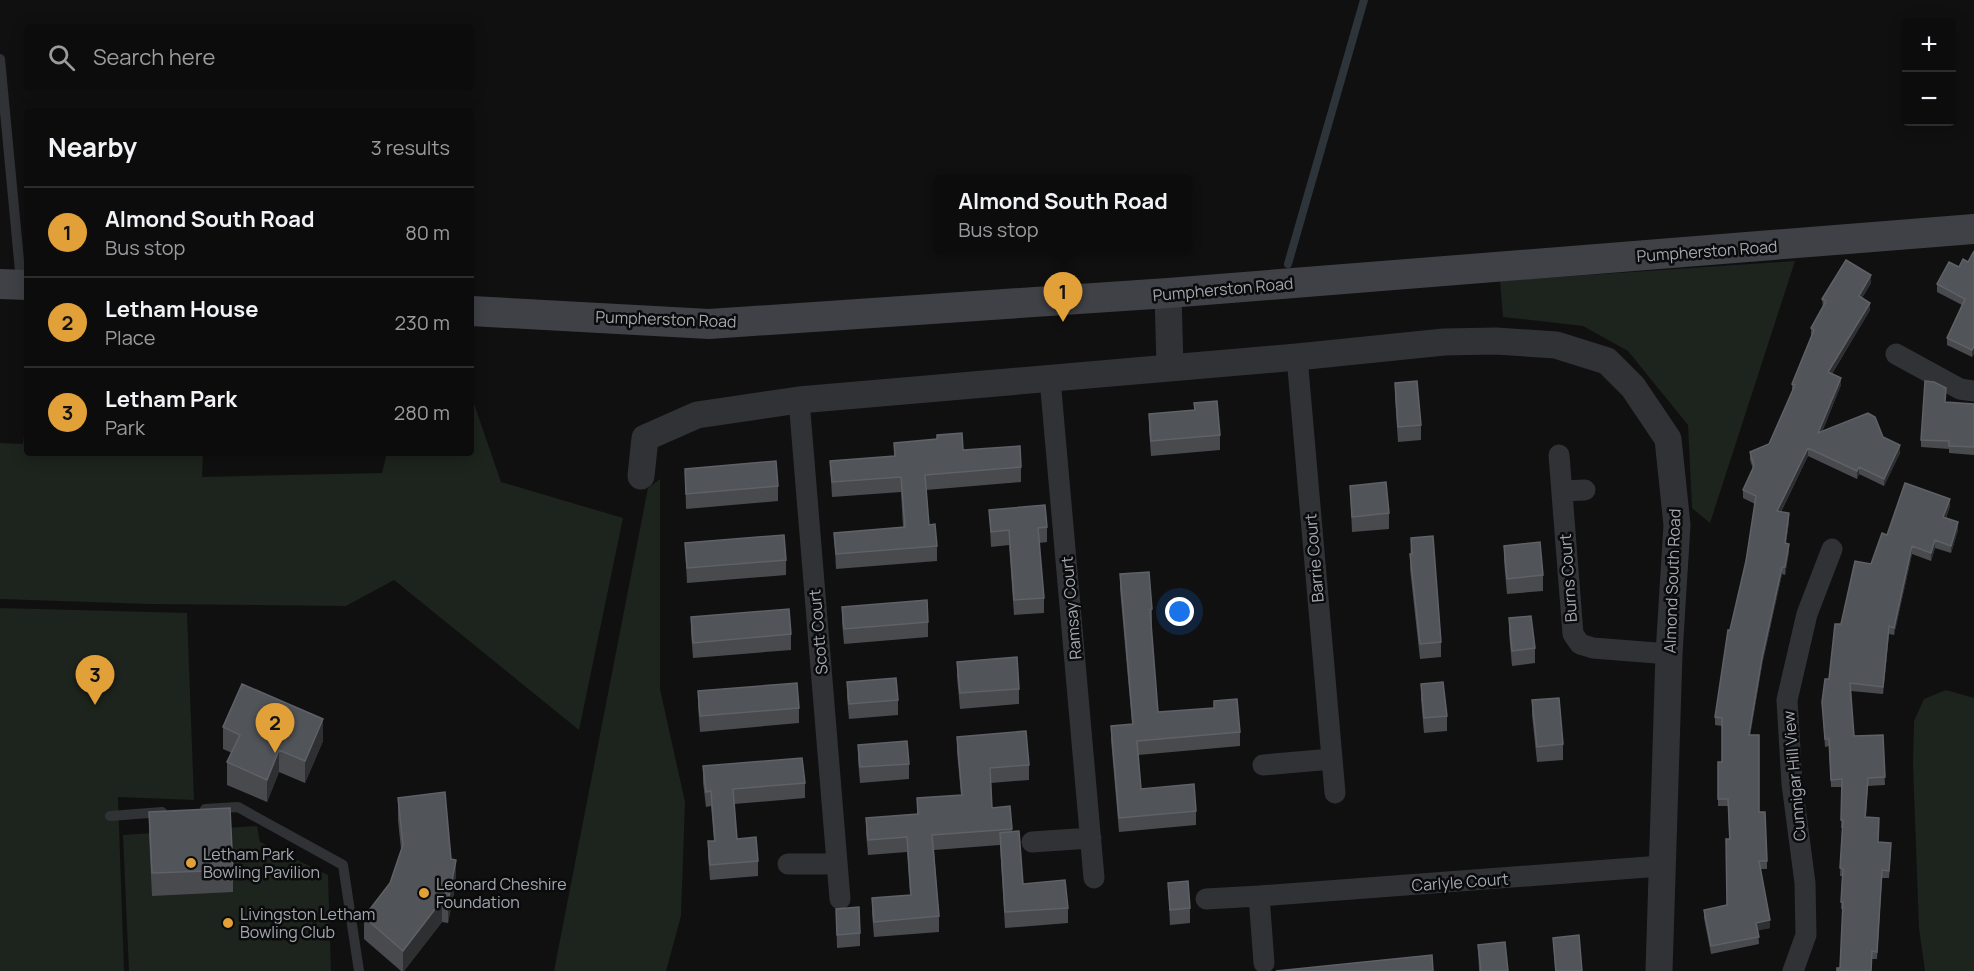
<!DOCTYPE html>
<html lang="en">
<head>
<meta charset="utf-8">
<style>
	body { margin:0; font-family:Manrope,sans-serif; background:#151516; color:#f1f3f6 }
	.controls { position:absolute; right:18px; top:18px; display:grid; overflow:hidden; border-radius:6px; box-shadow:0 3px 15px #0003 }
	.controls button { width:54px; height:54px; display:grid; place-items:center; padding:0; border:0; border-bottom:2px solid #2c2c2e; background:#0c0c0d; color:#f1f3f6; font:30px sans-serif }
	.you { position:absolute; left:1180px; top:612px; width:21px; height:21px; margin:-15px; border:4px solid #fff; border-radius:50%; background:#1a73e8; box-shadow:0 0 0 9px #1a73e833 }
	.badge { display:grid; place-items:center; width:39px; height:39px; border-radius:50%; background:#e1a038; color:#111; font-size:20px; font-weight:700 }
	.pin { position:absolute; translate:-50% -50px; filter:drop-shadow(0 2px 3px #0008) }
	.pin::after { content:''; position:absolute; top:32px; width:21px; height:18px; background:inherit; clip-path:polygon(0 0,100% 0,50% 100%) }
	.popup { position:absolute; left:934px; top:175px; width:258px; height:78px; box-sizing:border-box; display:grid; place-content:center; border-radius:6px; background:#0c0c0d; filter:drop-shadow(0 2px 4px #0005); font-size:20px; white-space:nowrap; color:#9a9b9d }
	.popup b { font-size:22px; color:#f1f3f6 }
	.popup::after { content:''; position:absolute; left:50%; top:100%; margin-left:-12px; border:12px solid transparent; border-top-color:#0c0c0d }
	.list { margin:0; padding:0; list-style:none }
	h2 { display:flex; justify-content:space-between; align-items:center; height:78px; margin:0; padding:0 24px; font-size:26px }
	h2 small { font-size:20px; font-weight:400; color:#9a9b9d }
	.list li { display:grid; grid-template-columns:39px 1fr auto; gap:18px; align-items:center; box-sizing:border-box; height:90px; padding:0 24px; border-top:2px solid #2c2c2e }
	.list b { display:block; font-size:22px; white-space:nowrap }
	.list p { margin:0; font-size:20px; white-space:nowrap; color:#9a9b9d }
	.list em { font-size:20px; font-style:normal; color:#9a9b9d }
	.icon { flex:none; width:33px; height:33px; fill:none; stroke:currentColor; stroke-width:2; stroke-linecap:round; stroke-linejoin:round }
	.map { position:relative; flex:none; width:1974px; height:971px; overflow:hidden }
	.search { position:absolute; background:#0c0c0d; box-shadow:0 3px 15px #0003; left:24px; top:24px; width:450px; height:66px; display:flex; align-items:center; gap:15px; box-sizing:border-box; padding:0 21px; border-radius:6px; color:#9a9b9d; font-size:22px }
	.panel { position:absolute; background:#0c0c0d; box-shadow:0 3px 15px #0003; left:24px; top:108px; width:450px; height:348px; border-radius:6px }
	.map>svg:first-child { display:block }
	.green { fill:#1d231d }
	.lines { fill:none; stroke-linecap:round; stroke-linejoin:round }
	.stream { stroke:#2d353a; stroke-width:8 }
	.service { stroke:#313236; stroke-width:10 }
	.minor { stroke:#313236; stroke-width:21 }
	.tertiary { stroke:#313236; stroke-width:27 }
	.secondary { stroke:#3f4146; stroke-width:30 }
	.wall { fill:#484a4e }
	.shaded-wall { fill:#2d2f31 }
	.building { fill:#515459; stroke:#5e6167; stroke-width:1.5 }
	.poi-dot { fill:#e1a038; stroke:#0b0b0c; stroke-width:2 }
	.labels { text-anchor:middle; dominant-baseline:central; stroke-width:5; stroke-linejoin:round; paint-order:stroke }
	.street-label { font-size:16px; fill:#a2a7b1; stroke:#0b0b0c }
	.poi-label { font-size:16px; fill:#a2a7b1; stroke:#0b0b0c; text-anchor:start }
</style>
</head>
<body>
<div class="map">
<svg width="1974" height="971" viewBox="0 0 1974 971">
	<rect width="100%" height="100%" fill="#101011"/>
	<path class="green" d="M1795 261 1710 523 1692 508 1688 425 1628 351 1583 326 1503 317 1500 281Z
		M471 395 501 482 623 518 579 730 394 580 346 606 150 604 0 599V443L23 444 27 409V453H203L202 477 382 473 387 453H471Z
		M660 479V689L685 802 681 916 666 971H554L648 488Z
		M0 608 187 613 194 800 118 797 124 971H0Z
		M1946 690 1974 698V971H1925L1919 928 1913 765 1914 721 1924 699Z
		M257 826 260 842 328 875 331 971H129L123 835Z"/>
	<g class="lines">
		<path class="stream" d="M1288 264 1364 0"/>
		<path class="service" d="M0 59 21 282
			M205 809 238 807 343 865 359 971
			M110 816 162 812"/>
		<path class="minor" d="M1896 354 1960 389 1974 391
			M1297 357 1335 793
			M1050 379 1094 878
			M799 400 840 899
			M1559 455 1573 634 1580 644 1593 648 1669 654
			M1562 491 1585 490
			M1263 765 1332 759
			M1032 842 1091 838
			M788 864H837
			M1206 899 1259 896
			M1264 963 1259 896 1661 866
			M1793 971 1806 935 1805 883 1792 784 1787 700 1807 614 1832 549"/>
		<path class="tertiary" d="M1168 293 1170 368
			M641 476 645 438 697 415 799 400 1297 357 1444 342 1496 341 1556 345 1607 361 1633 387 1668 439 1677 525 1669 654 1659 971"/>
		<path class="secondary" d="M0 284 27 285
			M471 311 709 324 1168 293 1974 229"/>
	</g>
	<path class="wall" d="M1974 251V354L1972 357 1947 345V338L1962 305 1937 292V284L1959 267 1968 262Z
		M1871 283 1862 298 1870 310 1832 374 1841 385 1822 432 1883 437 1900 453 1884 486 1859 474 1857 479 1808 456 1781 512 1789 521 1786 543 1789 551 1785 575 1782 574 1762 665 1750 735 1759 812 1767 861V869H1760L1770 928 1758 930 1759 944 1711 954 1704 918V910L1727 905 1729 839 1728 806H1718V762H1722V726L1715 725V717L1730 630 1746 561 1755 504 1743 498V490L1753 469 1750 460V452L1769 444 1792 392V384L1812 336 1811 335V328L1823 307 1822 299Z
		M1395 383 1421 425V440L1398 442 1395 398Z
		M1946 402 1974 404V455L1949 453V449L1921 447V440Z
		M1194 403 1220 435V450L1151 456 1149 429V414L1194 410Z
		M894 443 963 450 1021 467V482L926 490 929 525 937 546V561L836 569 834 533 903 527 901 492 832 497 830 461 894 456Z
		M685 469 778 486V501L686 509Z
		M1350 486 1389 513V529L1352 532Z
		M1950 506 1946 518 1958 530 1951 553 1935 548 1931 561 1912 554 1894 635 1889 634 1883 694 1851 691 1854 736 1883 735 1885 785 1868 786 1866 817 1878 842 1891 850 1889 878H1882L1877 959H1872L1840 968 1843 909H1841L1842 876H1840L1842 828H1841L1842 787H1831L1829 746 1825 747 1822 702 1829 679 1841 624 1887 535Z
		M989 510 1047 527V542L1039 543 1044 598V613L1014 615 1009 545 991 547Z
		M1411 538 1441 642V657L1420 659 1410 569Z
		M685 543 786 560V575L687 583Z
		M1504 546 1543 575V591L1507 594 1504 561Z
		M1120 574 1152 609V624H1151L1158 712 1214 708V701L1240 732V746L1138 755 1141 789 1196 811V825L1119 832 1111 740V726L1132 724 1120 589Z
		M842 607 928 622V637L844 644 842 622Z
		M691 617 791 634V650L693 658 691 632Z
		M1509 618 1535 648V663L1512 666 1509 633Z
		M957 662 1019 689V704L960 709 957 677Z
		M847 682 898 700V715L849 719 847 697Z
		M1421 684 1447 716V731L1424 733 1421 699Z
		M698 691 799 708V723L700 732 698 706Z
		M1532 700 1563 744V760L1537 762 1532 715Z
		M223 727 323 741 305 783 279 772 267 802 227 785V762L232 753 223 749Z
		M957 737 1029 765V780L991 783 992 808 1010 806 1012 832 1023 884 1068 908V923L1005 928 1000 845 934 850 939 916V932L874 937 872 913V898L910 895 907 852 868 855 866 833V818L917 814V798L961 795 957 752Z
		M858 745 909 764V779L860 783 858 760Z
		M703 766 805 783V798L734 804 737 839 758 861V876L710 880 708 856V841H714L711 806 706 807 703 782Z
		M398 798 451 859 456 882 448 923 442 922 404 971H401L364 939V917L390 883 401 849 398 820Z
		M149 812 233 870V892L152 896 149 834Z
		M1168 883 1190 908V923L1170 925Z
		M836 909 860 933V946L837 948Z
		M1553 938 1582 971H1555Z
		M1478 945 1508 971H1479Z"/>
	<path class="shaded-wall" d="M1871 275V283L1859 303V296Z
		M1870 303V310L1828 380V372Z
		M1974 346V354L1972 357V350Z
		M1841 378V385L1818 441V433Z
		M1900 445V453L1884 486V479Z
		M1808 448V456L1777 519V511Z
		M1859 467V474L1857 479V471Z
		M1950 499V506L1943 525V517Z
		M1789 513V521L1785 551V543Z
		M1958 522V530L1951 553V546Z
		M1935 540V548L1931 561V553Z
		M1789 544V551L1785 575V567Z
		M1912 546V554L1894 635V628Z
		M1782 567V574L1762 665 1749 743V735L1762 658Z
		M1889 626V634L1883 694V687Z
		M323 719V741L305 783V761Z
		M279 750V772L267 802V780Z
		M456 860V882L448 923V901Z
		M442 900V922L404 971H403V951Z
		M1770 920V928L1756 931V923Z"/>
	<path class="building" d="M1974 251V346L1972 350 1947 338 1965 299 1937 284 1949 262 1959 267 1963 259 1968 262Z
		M1846 260 1871 275 1859 296 1870 303 1828 372 1841 378 1818 433 1868 413 1875 417 1883 437 1900 445 1884 479 1859 467 1857 471 1808 448 1777 511 1789 513 1785 543 1789 544 1785 567H1782L1762 658 1749 735H1759V812H1765L1767 861H1759L1770 920 1756 923 1759 937 1711 946 1704 910 1727 905 1726 839H1730L1728 799H1718V762H1722V718L1715 717 1728 630H1730L1746 561 1756 496 1743 490 1754 466 1750 452 1769 444 1795 385 1792 384 1814 330 1811 328 1826 301 1822 299Z
		M1417 381 1421 425 1398 427 1395 383Z
		M1925 381 1934 382 1946 388 1945 402 1974 404V447L1949 446V441L1921 440Z
		M1217 401 1220 435 1151 441 1149 414 1195 410 1194 403Z
		M962 433 963 450 1020 446 1021 467 925 475 929 525 935 524 937 546 836 554 834 533 905 527 901 477 832 482 830 461 895 456 894 443 937 439V435Z
		M776 461 778 486 686 494 685 469Z
		M1386 482 1389 513 1352 517 1350 486Z
		M1905 483 1950 499 1943 517 1958 522 1951 546 1935 540 1931 553 1912 546 1894 628 1889 626 1883 687 1850 683 1854 736 1883 735 1885 777 1868 778 1865 817 1879 818 1878 842 1891 843 1889 871 1882 870 1877 952 1872 951 1871 971H1837V968H1840L1843 902H1841L1843 869 1840 868 1843 820H1841L1842 779 1831 780 1829 739H1825L1822 702 1825 679H1829L1835 624H1841L1855 561 1871 564 1882 533 1887 535Z
		M1045 505 1047 527 1038 528 1044 598 1014 600 1009 530 991 532 989 510Z
		M784 535 786 560 687 568 685 543Z
		M1433 536 1441 642 1420 644 1410 554H1412L1411 538Z
		M1540 542 1543 575 1507 579 1504 546Z
		M1149 572 1152 609 1150 610 1158 712 1214 708V701L1237 699 1240 732 1137 741 1141 789 1194 784 1196 811 1119 818 1111 726 1133 724 1120 574Z
		M927 600 928 622 844 629 842 607Z
		M789 609 791 634 693 643 691 617Z
		M1531 616 1535 648 1512 651 1509 618Z
		M1017 657 1019 689 960 693 957 662Z
		M896 678 898 700 849 704 847 682Z
		M1443 682 1447 716 1424 718 1421 684Z
		M797 683 799 708 700 716 698 691Z
		M242 684 323 719 305 761 279 750 267 780 227 762 240 735 223 727Z
		M1559 698 1563 744 1537 747 1532 700Z
		M1026 731 1029 765 990 768 992 808 1010 806 1012 829 932 835 939 916 874 922 872 898 911 895 907 837 868 840 866 818 918 814 917 798 962 795 957 737Z
		M907 741 909 764 860 767 858 745Z
		M802 758 805 783 733 789 737 839 756 837 758 861 710 865 708 841H715L711 791 706 792 703 766Z
		M445 792 451 859 456 860 448 901 442 900 403 951 364 917 390 883 403 845 398 798Z
		M230 808 233 870 152 873 149 812Z
		M1019 831 1023 884 1065 880 1068 908 1005 912 1000 833Z
		M1188 881 1190 908 1170 910 1168 883Z
		M859 907 860 933 837 935 836 909Z
		M1579 935 1582 971H1556L1553 938Z
		M1505 942 1508 971H1481L1478 945Z
		M1432 955 1433 971H1276Z"/>
	<g class="poi-dot">
		<circle cx="191" cy="863" r="6"/>
		<circle cx="424" cy="893" r="6"/>
		<circle cx="228" cy="923" r="6"/>
	</g>
	<g class="labels">
		<g class="street-label">
			<text transform="translate(1707 251) rotate(-4)">Pumpherston Road</text>
			<text transform="translate(1223 289) rotate(-5)">Pumpherston Road</text>
			<text transform="translate(666 319) rotate(2)">Pumpherston Road</text>
			<text transform="translate(1314 558) rotate(-95)">Barrie Court</text>
			<text transform="translate(1568 578) rotate(-94)">Burns Court</text>
			<text transform="translate(1672 581) rotate(-88)">Almond South Road</text>
			<text transform="translate(1071 608) rotate(-95)">Ramsay Court</text>
			<text transform="translate(818 632) rotate(-95)">Scott Court</text>
			<text transform="translate(1794 776) rotate(-95)">Cunnigar Hill View</text>
			<text transform="translate(1460 882) rotate(-4)">Carlyle Court</text>
		</g>
		<g class="poi-label">
			<text x="203" y="854">Letham Park<tspan x="203" dy="18">Bowling Pavilion</tspan></text>
			<text x="436" y="884">Leonard Cheshire<tspan x="436" dy="18">Foundation</tspan></text>
			<text x="240" y="914">Livingston Letham<tspan x="240" dy="18">Bowling Club</tspan></text>
		</g>
	</g>
</svg>
<div class="controls">
<button>+</button>
<button>−</button>
</div>
<div class="you"></div>
<div class="pin badge" style="left:1063px;top:322px">1</div>
<div class="popup"><b>Almond South Road</b>Bus stop</div>
<div class="pin badge" style="left:275px;top:753px">2</div>
<div class="pin badge" style="left:95px;top:705px">3</div>
<div class="search"><svg class="icon" aria-label="search" viewBox="0 0 24 24"><circle cx="10" cy="10" r="6"/><path d="M15 15l6 6"/></svg>Search here</div>
<section class="panel">
<h2>Nearby<small>3 results</small></h2>
<ul class="list">
<li><span class="badge">1</span><div><b>Almond South Road</b><p>Bus stop</p></div><em>80 m</em></li>
<li><span class="badge">2</span><div><b>Letham House</b><p>Place</p></div><em>230 m</em></li>
<li><span class="badge">3</span><div><b>Letham Park</b><p>Park</p></div><em>280 m</em></li>
</ul>
</section>
</div>
</body>
</html>
